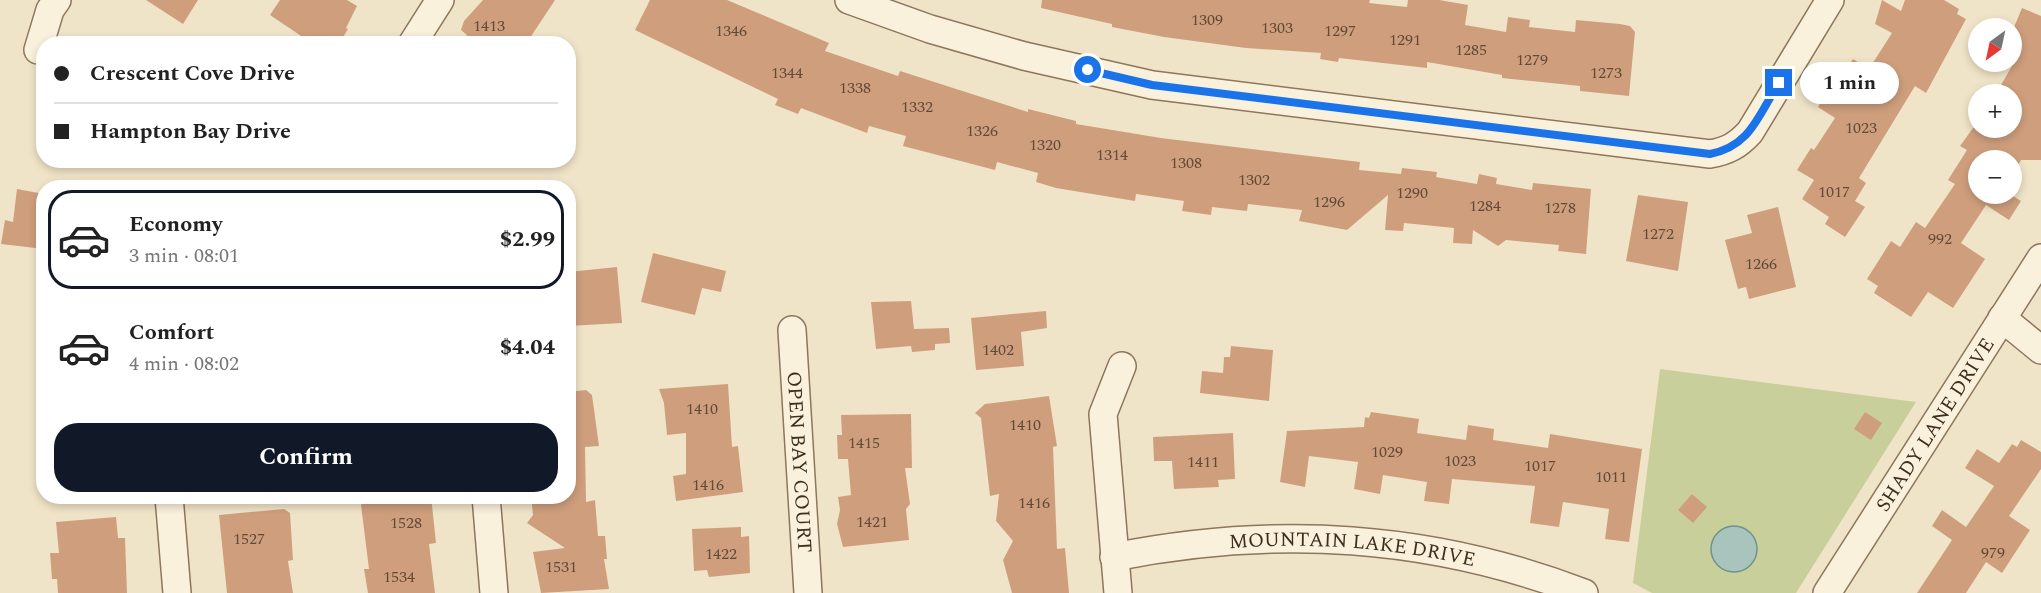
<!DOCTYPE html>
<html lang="en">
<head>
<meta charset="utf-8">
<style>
	:root { --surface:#fff; --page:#f2f2f2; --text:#222; --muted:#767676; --line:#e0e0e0; --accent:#111827 }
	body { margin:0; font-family:Spectral,serif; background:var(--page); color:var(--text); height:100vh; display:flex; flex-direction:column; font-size:22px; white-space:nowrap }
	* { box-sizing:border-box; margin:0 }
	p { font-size:20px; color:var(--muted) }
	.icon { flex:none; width:33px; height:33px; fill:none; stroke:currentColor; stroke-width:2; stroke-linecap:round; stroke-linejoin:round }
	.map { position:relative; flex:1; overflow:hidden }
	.drawer { position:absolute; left:36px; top:180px; width:540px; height:324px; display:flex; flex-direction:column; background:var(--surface); border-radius:24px; box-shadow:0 3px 9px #0003 }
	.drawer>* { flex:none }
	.guide { position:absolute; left:36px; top:36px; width:540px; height:132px; border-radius:24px; box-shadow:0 3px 9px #0003; display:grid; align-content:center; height:132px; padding:0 18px; background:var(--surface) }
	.needle { width:39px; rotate:213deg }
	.fabs { position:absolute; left:1968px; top:18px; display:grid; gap:12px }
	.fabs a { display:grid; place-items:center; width:54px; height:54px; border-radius:50%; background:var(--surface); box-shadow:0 3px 9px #0003; font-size:30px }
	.end { position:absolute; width:27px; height:27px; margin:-14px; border:8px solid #1a73e8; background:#fff; box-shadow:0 0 0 3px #fff }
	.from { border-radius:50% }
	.bubble { position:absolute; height:42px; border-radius:21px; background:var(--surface); box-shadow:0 3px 9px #0003; font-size:20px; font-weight:700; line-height:42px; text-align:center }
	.guide b { display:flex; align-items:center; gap:21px; height:57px; font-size:22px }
	.guide b+b { border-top:2px solid var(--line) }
	.guide i { width:15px; height:15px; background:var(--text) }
	ul { padding:10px 0 0; list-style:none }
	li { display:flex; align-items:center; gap:18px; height:99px; margin:0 12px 9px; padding:0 6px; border:3px solid transparent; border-radius:24px }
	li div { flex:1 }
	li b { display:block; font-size:22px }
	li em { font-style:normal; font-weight:700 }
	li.on { border-color:var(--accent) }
	li>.icon { width:54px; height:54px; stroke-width:1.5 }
	.cta { display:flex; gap:12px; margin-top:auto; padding:12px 18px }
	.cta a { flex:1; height:69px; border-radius:24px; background:var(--accent); color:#fff; font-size:24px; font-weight:700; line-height:69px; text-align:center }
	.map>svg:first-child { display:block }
</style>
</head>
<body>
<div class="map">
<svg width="2041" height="593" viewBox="0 0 2041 593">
	<rect width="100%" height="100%" fill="#f0e4c8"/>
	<polygon fill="#c9cf9b" points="1660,369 1916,402 1796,593 1652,593 1633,583"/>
	<circle fill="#a9c4bc" stroke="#6f938a" stroke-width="1.5" cx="1734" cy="549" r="23"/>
	<g fill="#cf9f7d">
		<polygon points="146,0 198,0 183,24"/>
		<polygon points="280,0 347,0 357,6 346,28 348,29 339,44 313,44 270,15"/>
		<polygon points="483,0 555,0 526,44 461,44 467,35 461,30 464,21"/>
		<polygon points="650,0 727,0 829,43 825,51 898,76 900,71 1028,112 1028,109 1076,121 1076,124 1161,138 1360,162 1359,170 1401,174 1402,168 1437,172 1436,177 1477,184 1479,174 1497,178 1496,184 1532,190 1533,183 1591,189 1586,254 1558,251 1559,245 1506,240 1498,246 1473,230 1472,244 1453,243 1454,228 1404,223 1403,231 1385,230 1388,195 1347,230 1299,221 1302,210 1248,204 1247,211 1212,207 1211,215 1182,211 1184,201 1136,194 1135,201 1056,188 1036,182 1038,173 997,162 995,170 903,146 906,136 869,126 867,133 801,108 798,114 775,105 778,99 635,30"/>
		<polygon points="1042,0 1370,0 1369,3 1407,7 1408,0 1439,0 1468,5 1465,25 1506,32 1508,17 1530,20 1529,27 1575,32 1576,20 1620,24 1630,26 1635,32 1629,96 1580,91 1580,86 1502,78 1502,75 1427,62 1427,68 1339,58 1338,62 1320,59 1321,53 1246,48 1164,37 1112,27 1112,24 1041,8"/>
		<polygon points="1882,0 1901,11 1905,0 1944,0 1959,9 1957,14 1966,19 1926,93 1915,86 1859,178 1866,183 1855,201 1865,207 1845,237 1825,224 1829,217 1802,199 1814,180 1797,170 1811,148 1814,150 1835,118 1818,107 1832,85 1835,86 1853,59 1869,69 1892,33 1875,24"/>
		<polygon points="2022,8 2041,16 2041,160 2021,160 2012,175 2012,160 1978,160 1978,194 2010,194 2021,201 2009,220 1986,205 1961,243 1985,259 1953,308 1928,292 1911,317 1874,293 1878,286 1867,279 1891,241 1900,247 1916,222 1925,228 1955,184 1948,180 1967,150 1960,146 1973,128 2012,128 2012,94 2007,94 2009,91 2001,85 2012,66 2012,32"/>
		<polygon points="17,189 44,194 44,249 1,244 5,220 13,222"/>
		<polygon points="1638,195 1688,202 1678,271 1626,261"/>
		<polygon points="1778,207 1796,287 1749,299 1746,287 1738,289 1725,240 1752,233 1747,215"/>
		<polygon points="653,253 726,271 721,292 702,288 695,315 641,302"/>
		<polygon points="617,267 622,323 568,326 568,272"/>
		<polygon points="911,301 914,329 949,328 950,343 935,344 935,350 912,352 911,346 876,349 871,302"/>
		<polygon points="1046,311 1047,328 1021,332 1024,366 976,370 971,318"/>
		<polygon points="1231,346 1273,350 1269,401 1200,393 1202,371 1223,373 1224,357 1230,357"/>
		<polygon points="728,384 732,447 738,446 743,492 676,501 673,476 686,474 686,433 667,435 664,403 659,389"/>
		<polygon points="586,390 592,395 599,446 585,447 586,502 595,500 598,536 605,536 607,559 604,559 609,589 541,593 533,552 565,548 527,523 533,515 531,496 568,496 568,392"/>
		<polygon points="1049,396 1057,446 1053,447 1057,549 1065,548 1069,593 1012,593 1003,560 1013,541 996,521 999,494 990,496 981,418 975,413 985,404"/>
		<polygon points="1371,412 1419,419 1417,433 1466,440 1468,425 1494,429 1493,440 1548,448 1550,434 1642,449 1629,542 1605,539 1609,509 1563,502 1559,527 1530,523 1535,486 1452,479 1449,504 1424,501 1427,482 1383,475 1380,494 1354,489 1358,462 1309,456 1305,487 1280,482 1287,431 1364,427 1365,417 1369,418"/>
		<polygon points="1865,412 1882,423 1871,440 1854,429"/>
		<polygon points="911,414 912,468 905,468 910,504 906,509 909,540 843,547 837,524 840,510 838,497 851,495 848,459 838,459 837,435 842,435 841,415"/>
		<polygon points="1233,433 1235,479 1218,480 1219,487 1174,489 1172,461 1154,461 1153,437"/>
		<polygon points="2021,440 2041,452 2041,469 2009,516 2030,530 2002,573 1986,562 1966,593 1917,593 1952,540 1932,526 1942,510 1966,527 1994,486 1965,468 1977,449 1999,463 2012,444 2017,447"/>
		<polygon points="1692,494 1707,507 1693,523 1678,510"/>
		<polygon points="397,496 431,496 436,543 429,544 435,593 368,593 364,569 369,569 361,505 366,499"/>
		<polygon points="284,509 290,513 293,560 288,561 293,593 227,593 219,515"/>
		<polygon points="116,517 118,538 125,538 127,593 58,593 57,579 52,579 50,553 59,553 56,522"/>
		<polygon points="741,527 741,537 749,536 750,573 709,577 707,570 694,571 692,529"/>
	</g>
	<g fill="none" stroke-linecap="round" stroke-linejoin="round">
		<defs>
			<g id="street">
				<path d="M849,0L930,29L1024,56L1152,85L1710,154C1728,151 1738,145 1750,132L1830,0"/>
				<polyline points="412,44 440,0"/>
				<polyline points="38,50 50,10 57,0"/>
				<polyline points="2002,318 2041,350"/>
				<path id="s1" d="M792,330L808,593"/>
				<polyline points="169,496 177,593"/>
				<polyline points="486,496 494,593"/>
				<path id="s2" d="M1114,557C1276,525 1430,534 1584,593"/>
				<polyline points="1118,593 1103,414 1122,366"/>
				<path id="s3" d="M1827,593L2041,258"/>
			</g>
		</defs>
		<use href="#street" stroke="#8d765c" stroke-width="30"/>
		<use href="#street" stroke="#faf1dc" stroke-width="27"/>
	</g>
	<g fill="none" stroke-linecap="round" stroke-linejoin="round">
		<path stroke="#1a73e8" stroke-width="8" d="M1088,70L1152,85L1710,154C1751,146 1758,115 1779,83"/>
	</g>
	<g text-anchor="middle" stroke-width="4.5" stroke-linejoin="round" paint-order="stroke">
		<g font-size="16" fill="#624a37">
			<text x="1207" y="25">1309</text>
			<text x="489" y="31">1413</text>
			<text x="1277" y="33">1303</text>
			<text x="731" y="36">1346</text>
			<text x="1340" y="36">1297</text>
			<text x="1405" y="45">1291</text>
			<text x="1471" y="55">1285</text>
			<text x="1532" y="65">1279</text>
			<text x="787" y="78">1344</text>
			<text x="1606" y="78">1273</text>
			<text x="855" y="93">1338</text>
			<text x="917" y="112">1332</text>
			<text x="1861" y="133">1023</text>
			<text x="982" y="136">1326</text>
			<text x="1045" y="150">1320</text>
			<text x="1112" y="160">1314</text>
			<text x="1186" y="168">1308</text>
			<text x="1254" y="185">1302</text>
			<text x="1834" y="197">1017</text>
			<text x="1412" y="198">1290</text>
			<text x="1329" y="207">1296</text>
			<text x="1485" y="211">1284</text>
			<text x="1560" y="213">1278</text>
			<text x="1658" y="239">1272</text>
			<text x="1940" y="244">992</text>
			<text x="1761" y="269">1266</text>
			<text x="998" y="355">1402</text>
			<text x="702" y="414">1410</text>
			<text x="1025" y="430">1410</text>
			<text x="864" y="448">1415</text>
			<text x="1387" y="457">1029</text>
			<text x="1460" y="466">1023</text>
			<text x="1203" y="467">1411</text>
			<text x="1540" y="471">1017</text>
			<text x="1611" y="482">1011</text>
			<text x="708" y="490">1416</text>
			<text x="1034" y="508">1416</text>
			<text x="872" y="527">1421</text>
			<text x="406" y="528">1528</text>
			<text x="249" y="544">1527</text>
			<text x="1993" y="558">979</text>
			<text x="721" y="559">1422</text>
			<text x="561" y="572">1531</text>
			<text x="399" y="582">1534</text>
		</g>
		<g font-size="20" fill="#3d2e20" stroke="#f7eed8">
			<text dy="7" stroke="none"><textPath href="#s3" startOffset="200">SHADY LANE DRIVE</textPath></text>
			<text dy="7" stroke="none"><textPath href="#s1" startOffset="132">OPEN BAY COURT</textPath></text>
			<text dy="7" stroke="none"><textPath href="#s2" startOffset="240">MOUNTAIN LAKE DRIVE</textPath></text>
		</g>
	</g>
</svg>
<div class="fabs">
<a><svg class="needle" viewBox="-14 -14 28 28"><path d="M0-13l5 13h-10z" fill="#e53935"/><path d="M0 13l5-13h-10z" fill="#767676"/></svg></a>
<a>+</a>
<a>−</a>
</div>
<i class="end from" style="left:1088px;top:70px"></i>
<i class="end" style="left:1779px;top:83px"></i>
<div class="bubble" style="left:1800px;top:62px;width:99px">1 min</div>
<div class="guide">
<b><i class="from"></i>Crescent Cove Drive</b>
<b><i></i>Hampton Bay Drive</b>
</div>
<section class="drawer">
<ul>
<li class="on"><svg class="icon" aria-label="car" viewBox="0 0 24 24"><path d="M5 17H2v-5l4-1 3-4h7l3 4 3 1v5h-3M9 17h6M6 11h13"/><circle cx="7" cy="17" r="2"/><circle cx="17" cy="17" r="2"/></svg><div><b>Economy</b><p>3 min · 08:01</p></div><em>$2.99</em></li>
<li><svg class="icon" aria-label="car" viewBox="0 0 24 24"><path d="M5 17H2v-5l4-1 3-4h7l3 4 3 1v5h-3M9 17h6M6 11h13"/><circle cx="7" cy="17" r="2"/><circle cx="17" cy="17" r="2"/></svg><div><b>Comfort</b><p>4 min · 08:02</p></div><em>$4.04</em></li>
</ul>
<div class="cta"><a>Confirm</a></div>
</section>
</div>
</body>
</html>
